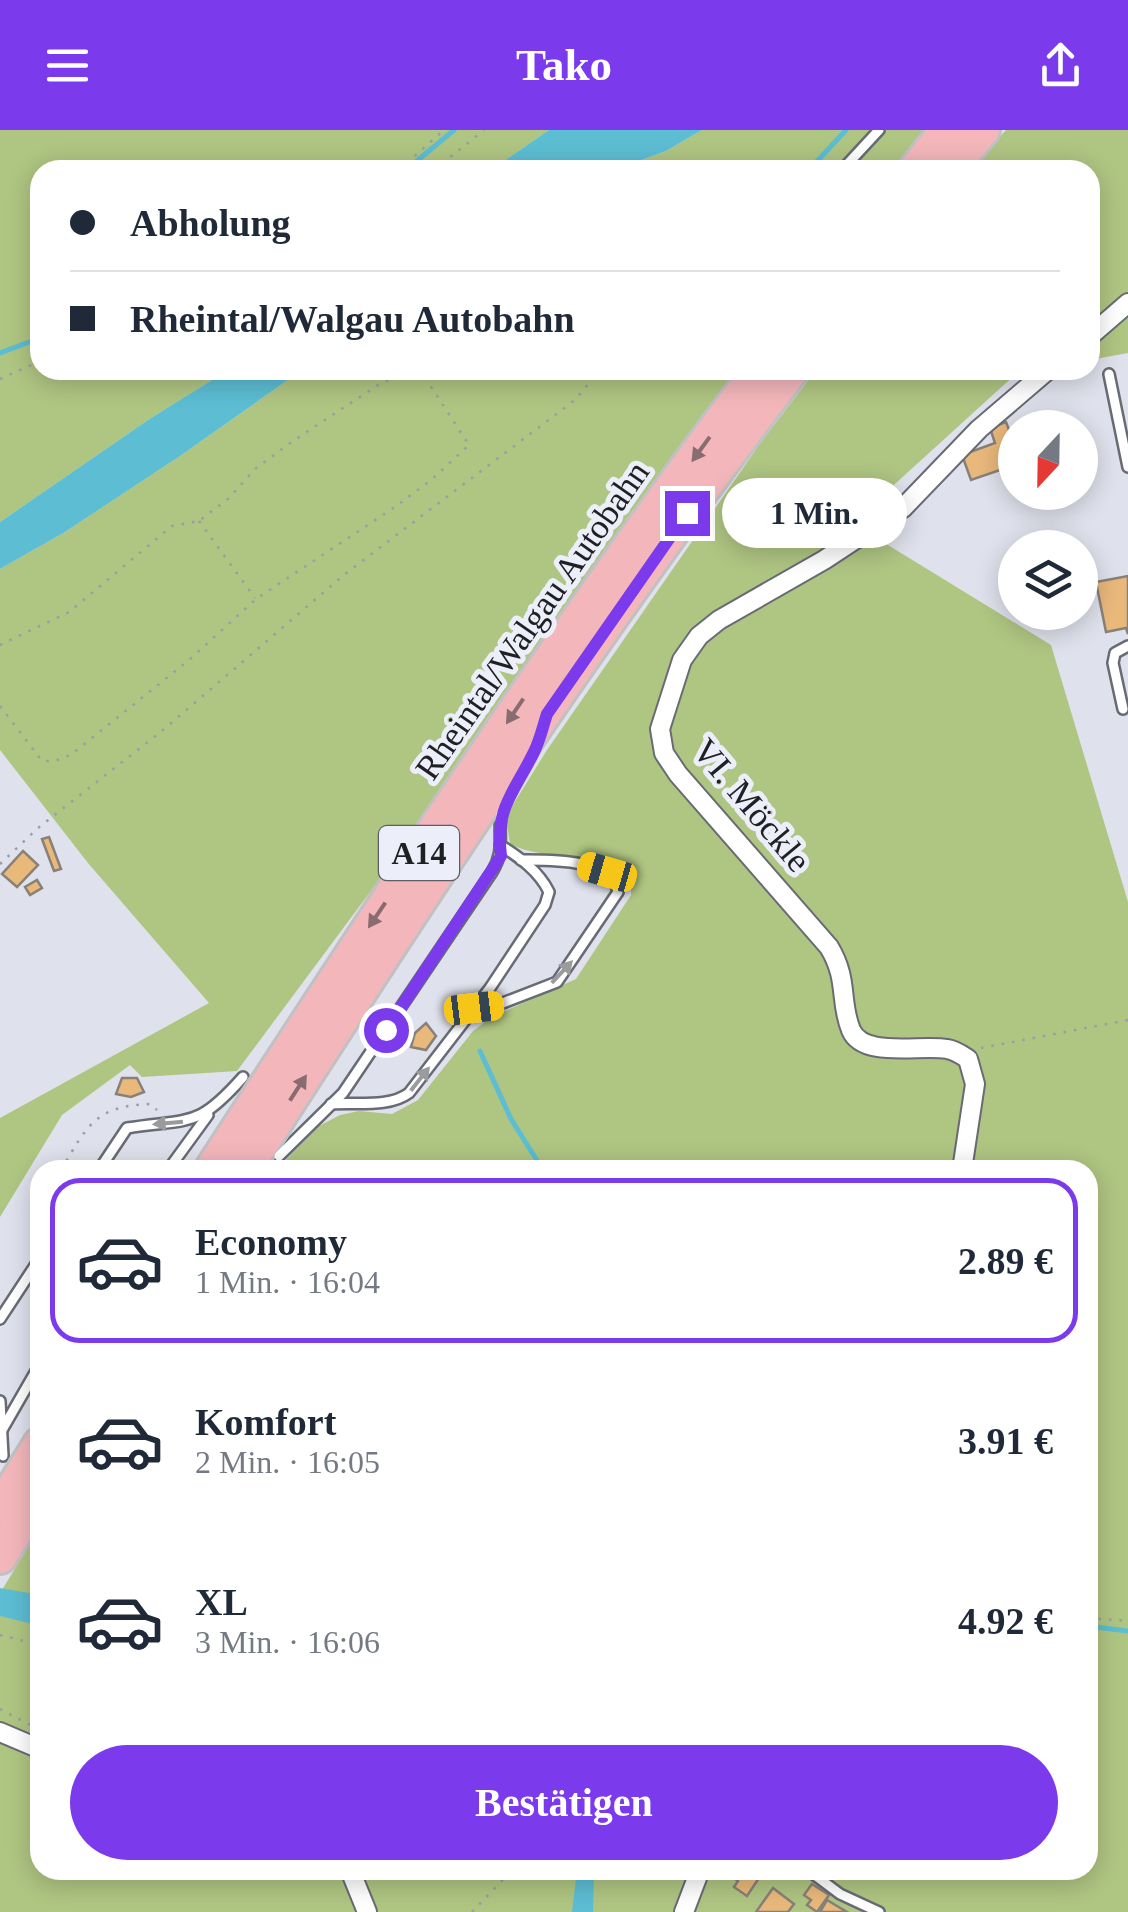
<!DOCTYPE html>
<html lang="de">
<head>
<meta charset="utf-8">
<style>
	:root { --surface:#fff; --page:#f6f6f7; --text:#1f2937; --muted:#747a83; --line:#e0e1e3; --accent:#7c3aed }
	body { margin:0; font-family:Georgia,serif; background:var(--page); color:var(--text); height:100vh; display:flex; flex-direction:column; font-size:38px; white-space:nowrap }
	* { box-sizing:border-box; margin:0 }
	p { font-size:32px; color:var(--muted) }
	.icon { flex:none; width:55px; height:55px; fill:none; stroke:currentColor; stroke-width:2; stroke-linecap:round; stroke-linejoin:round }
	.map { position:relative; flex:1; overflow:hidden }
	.side { position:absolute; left:30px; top:1030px; width:1068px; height:720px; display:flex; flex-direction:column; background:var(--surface); border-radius:30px; box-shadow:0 5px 25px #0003 }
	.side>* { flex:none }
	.guide { position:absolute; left:30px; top:30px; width:1070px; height:220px; border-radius:30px; box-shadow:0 5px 25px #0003; display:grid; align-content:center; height:220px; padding:0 40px; background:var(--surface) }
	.needle { width:65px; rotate:202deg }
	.fabs { position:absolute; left:998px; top:280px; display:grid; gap:20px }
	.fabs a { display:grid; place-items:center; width:100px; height:100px; border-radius:50%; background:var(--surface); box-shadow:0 5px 25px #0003; font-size:50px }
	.end { position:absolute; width:45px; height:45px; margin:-22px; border:12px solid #7c3aed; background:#fff; box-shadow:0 0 0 5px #fff }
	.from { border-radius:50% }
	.bubble { position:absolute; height:70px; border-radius:35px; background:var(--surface); box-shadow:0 5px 25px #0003; font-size:32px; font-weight:700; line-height:70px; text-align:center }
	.car { position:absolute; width:30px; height:60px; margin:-30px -15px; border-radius:12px; box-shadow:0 0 8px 2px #0007; background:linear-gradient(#f5c518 24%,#345 0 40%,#f5c518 0 76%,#345 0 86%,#f5c518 0) }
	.guide b { display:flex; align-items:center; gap:35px; height:95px; font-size:38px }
	.guide b+b { border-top:2px solid var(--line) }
	.guide i { width:25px; height:25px; background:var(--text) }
	ul { padding:18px 0 0; list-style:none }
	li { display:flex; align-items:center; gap:30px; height:165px; margin:0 20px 15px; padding:0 20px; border:5px solid transparent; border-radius:30px }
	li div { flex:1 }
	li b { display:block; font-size:38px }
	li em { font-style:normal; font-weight:700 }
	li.on { border-color:var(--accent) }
	li>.icon { width:90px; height:90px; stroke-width:1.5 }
	.cta { display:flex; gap:20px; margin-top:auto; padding:20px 40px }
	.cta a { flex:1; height:115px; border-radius:60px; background:var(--accent); color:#fff; font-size:40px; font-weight:700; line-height:115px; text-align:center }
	header { display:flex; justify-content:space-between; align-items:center; height:130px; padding:0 40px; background:var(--accent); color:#fff; font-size:45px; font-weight:700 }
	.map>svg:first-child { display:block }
</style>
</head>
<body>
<header><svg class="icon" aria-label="menu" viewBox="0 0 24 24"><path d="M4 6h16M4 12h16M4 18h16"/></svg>Tako<svg class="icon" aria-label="share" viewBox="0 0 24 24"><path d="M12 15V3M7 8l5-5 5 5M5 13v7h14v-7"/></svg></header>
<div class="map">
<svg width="1128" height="1782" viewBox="0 0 1128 1782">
	<rect width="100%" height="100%" fill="#dfe1ec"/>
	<g fill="#afc582">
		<polygon points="0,0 549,0 491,40 40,40 40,240 228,240 148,290 0,392"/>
		<polygon points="702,0 927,0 896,40 614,40 666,21"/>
		<polygon points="1006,0 1128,0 1128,223 1090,230 1090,40 971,40"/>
		<polygon points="302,240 741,240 604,422 385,742 237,941 142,947 130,935 62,985 0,1087 0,988 209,873 88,733 0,620 0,439 65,402 180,326"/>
		<path d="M816,240H1032L1017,243L852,393L1051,515L1128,772V1782H0V1463L40,1398V1740H1088V1040H276L319,996L340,985L359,981L392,984L418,970L473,901L490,888L576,849L631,765V752L626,739C589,720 546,732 510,714L506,686L547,620L759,315Z"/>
	</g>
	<g fill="#5cbdd3">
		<polygon points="549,0 702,0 666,21 614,40 491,40"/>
		<polygon points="228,240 302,240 180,326 65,402 0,439 0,392 148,290"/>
		<polygon points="0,1458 40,1465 40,1496 0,1486"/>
		<polygon points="577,1740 594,1740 593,1782 572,1782"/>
	</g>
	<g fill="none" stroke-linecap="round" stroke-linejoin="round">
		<g stroke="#5cbdd3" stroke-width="5">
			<polyline points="406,40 454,0"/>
			<polyline points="809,40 846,0"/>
			<polyline points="0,223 40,208"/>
			<polyline points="480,921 511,989 543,1040"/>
			<polyline points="1088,1496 1128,1501"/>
		</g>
	</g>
	<g fill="#e9b87b" stroke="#888179" stroke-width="2.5">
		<polygon points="1006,292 1015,316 1015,322 1009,325 1011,333 1005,335 1006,338 971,350 962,325 995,313 990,298"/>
		<polygon points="1128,446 1128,504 1126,498 1106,502 1096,452"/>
		<polygon points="49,707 61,739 54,741 42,709"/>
		<polygon points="23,721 38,735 17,757 2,744"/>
		<polygon points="37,750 42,758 30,765 25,757"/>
		<polygon points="426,893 436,906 426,920 411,917 415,903"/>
		<polygon points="122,948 137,948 144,962 131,967 116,964"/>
		<polygon points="722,1740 760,1740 763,1742 747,1766 734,1757 738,1751"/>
		<polygon points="812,1754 829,1765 817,1782 807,1775 811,1770 804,1765"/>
		<polygon points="773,1758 794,1774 788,1782 756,1782"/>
		<polygon points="827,1770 847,1782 820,1782"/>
	</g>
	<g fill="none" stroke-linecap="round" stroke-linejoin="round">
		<defs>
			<g id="service">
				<polyline points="842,40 879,0"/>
				<polyline points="1109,244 1128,337"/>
				<polyline points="1123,579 1113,533 1115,523 1128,516"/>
				<path d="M474,878L495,876L557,852L618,762C612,728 549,730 521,730"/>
				<path d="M331,974C356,972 389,978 409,963L490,858L545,775L549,762C539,741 519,727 500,715"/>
				<path d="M279,1026L343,963L492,742C505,721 498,708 501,684"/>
				<path d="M99,1040L127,998C191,988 197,999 243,947"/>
				<polyline points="168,1040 208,985"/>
				<polyline points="0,1189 40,1128"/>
				<polyline points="0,1271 3,1326"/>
				<polyline points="2,1300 40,1234"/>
				<polyline points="808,1740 840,1764 879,1782"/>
			</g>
			<g id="minor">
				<polyline points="1090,206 1128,173"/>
				<path d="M962,1040L975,954L968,929C962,925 955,920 947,919C922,914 863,929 851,900C839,871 849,850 829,817L678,644L664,623L660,599L682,530L699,506L719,490L824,430L903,378L979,299L1048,240"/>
				<polyline points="0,1602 40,1619"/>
				<polyline points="350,1740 367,1782"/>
				<polyline points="684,1782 700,1740"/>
			</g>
			<g id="motorway">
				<polyline points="915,40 947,0"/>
				<polyline points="949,40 983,0"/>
				<path d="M211,1040C387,769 564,498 759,240"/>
				<path d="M245,1040C419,768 596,496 792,240"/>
				<polyline points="0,1379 40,1314"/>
				<polyline points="0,1427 40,1363"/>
			</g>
		</defs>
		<use href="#service" stroke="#686b74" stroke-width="14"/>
		<use href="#minor" stroke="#686b74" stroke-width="22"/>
		<use href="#motorway" stroke="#c0c1c2" stroke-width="38"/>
		<g stroke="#9b9ca5" stroke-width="2.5" stroke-dasharray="2.5 8" stroke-linecap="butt">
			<polyline points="399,40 444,0"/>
			<polyline points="434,40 484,0"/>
			<polyline points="0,249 40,231"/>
			<polyline points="199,391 255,468"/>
			<polyline points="0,515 69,482 172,396 199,391 229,368 255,339 293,311 378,255 411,240"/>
			<polyline points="0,576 42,631 55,631 72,624 189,530 256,469 392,379 431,350 469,315 420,240"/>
			<polyline points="0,734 38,698 163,600 345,444 575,270 600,240"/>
			<polyline points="981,918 1128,890"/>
			<path d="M61,1040C87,996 95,976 150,974L157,980"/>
			<polyline points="1088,1488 1128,1491"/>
			<polyline points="0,1505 40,1515"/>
			<polyline points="0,1579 34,1597"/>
			<polyline points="472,1782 512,1740"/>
		</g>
		<use href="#service" stroke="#fff" stroke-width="9"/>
		<use href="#minor" stroke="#fff" stroke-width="18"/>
		<use href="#motorway" stroke="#f3b7bb" stroke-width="32"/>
	</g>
	<defs><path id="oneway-solid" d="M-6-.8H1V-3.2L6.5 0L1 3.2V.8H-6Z" transform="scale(2.5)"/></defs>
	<g fill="#896c70">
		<use href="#oneway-solid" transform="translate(701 319) rotate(126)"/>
		<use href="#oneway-solid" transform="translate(515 581) rotate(124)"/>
		<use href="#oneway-solid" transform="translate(377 785) rotate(124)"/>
		<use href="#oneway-solid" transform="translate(298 958) rotate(-57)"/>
	</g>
	<g fill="#9a9b9c">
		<use href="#oneway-solid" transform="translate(562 842) rotate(-47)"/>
		<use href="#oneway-solid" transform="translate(420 949) rotate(-52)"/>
		<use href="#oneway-solid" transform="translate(168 993) rotate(175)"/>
	</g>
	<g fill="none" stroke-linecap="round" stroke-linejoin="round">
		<path stroke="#7c3aed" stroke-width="12" d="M386,900L501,726C495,677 514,663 534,622C540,610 543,596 547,584L687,383"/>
	</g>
	<g text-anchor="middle" stroke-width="10" stroke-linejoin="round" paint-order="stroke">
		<rect fill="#eceef9" stroke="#5c5e64" stroke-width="2.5" x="379" y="696" width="80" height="54" rx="8"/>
		<g font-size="32" font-weight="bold" fill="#1f2024">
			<text x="419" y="734">A14</text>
		</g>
		<g font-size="35" fill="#1f2024" stroke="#eceef9">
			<text transform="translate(532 490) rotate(-55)" y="12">Rheintal/Walgau Autobahn</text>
			<text transform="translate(752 675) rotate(50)" y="12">VI. Möckle</text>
		</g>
	</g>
</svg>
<div class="fabs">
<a><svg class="needle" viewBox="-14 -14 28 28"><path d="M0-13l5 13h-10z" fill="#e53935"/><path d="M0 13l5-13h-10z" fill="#747a83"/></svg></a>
<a><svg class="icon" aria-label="layers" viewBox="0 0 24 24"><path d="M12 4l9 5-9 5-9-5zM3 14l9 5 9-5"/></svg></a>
</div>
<i class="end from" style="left:386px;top:900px"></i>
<i class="end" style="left:687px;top:383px"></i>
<div class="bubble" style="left:722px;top:348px;width:185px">1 Min.</div>
<i class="car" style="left:607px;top:742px;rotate:286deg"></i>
<i class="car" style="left:474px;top:878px;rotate:83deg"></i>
<div class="guide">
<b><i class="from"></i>Abholung</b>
<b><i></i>Rheintal/Walgau Autobahn</b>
</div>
<section class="side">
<ul>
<li class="on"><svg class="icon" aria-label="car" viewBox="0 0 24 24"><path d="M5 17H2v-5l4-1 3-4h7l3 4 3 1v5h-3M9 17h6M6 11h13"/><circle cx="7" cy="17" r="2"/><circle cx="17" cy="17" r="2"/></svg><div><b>Economy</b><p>1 Min. · 16:04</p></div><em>2.89 €</em></li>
<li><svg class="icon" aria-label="car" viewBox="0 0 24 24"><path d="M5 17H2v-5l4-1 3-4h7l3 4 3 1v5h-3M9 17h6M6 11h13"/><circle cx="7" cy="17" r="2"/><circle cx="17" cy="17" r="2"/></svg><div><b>Komfort</b><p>2 Min. · 16:05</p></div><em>3.91 €</em></li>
<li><svg class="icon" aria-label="car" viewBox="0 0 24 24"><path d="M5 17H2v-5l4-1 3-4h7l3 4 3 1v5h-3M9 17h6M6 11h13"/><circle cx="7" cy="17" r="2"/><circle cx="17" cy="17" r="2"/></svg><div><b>XL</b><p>3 Min. · 16:06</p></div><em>4.92 €</em></li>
</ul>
<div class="cta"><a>Bestätigen</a></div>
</section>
</div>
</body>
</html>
